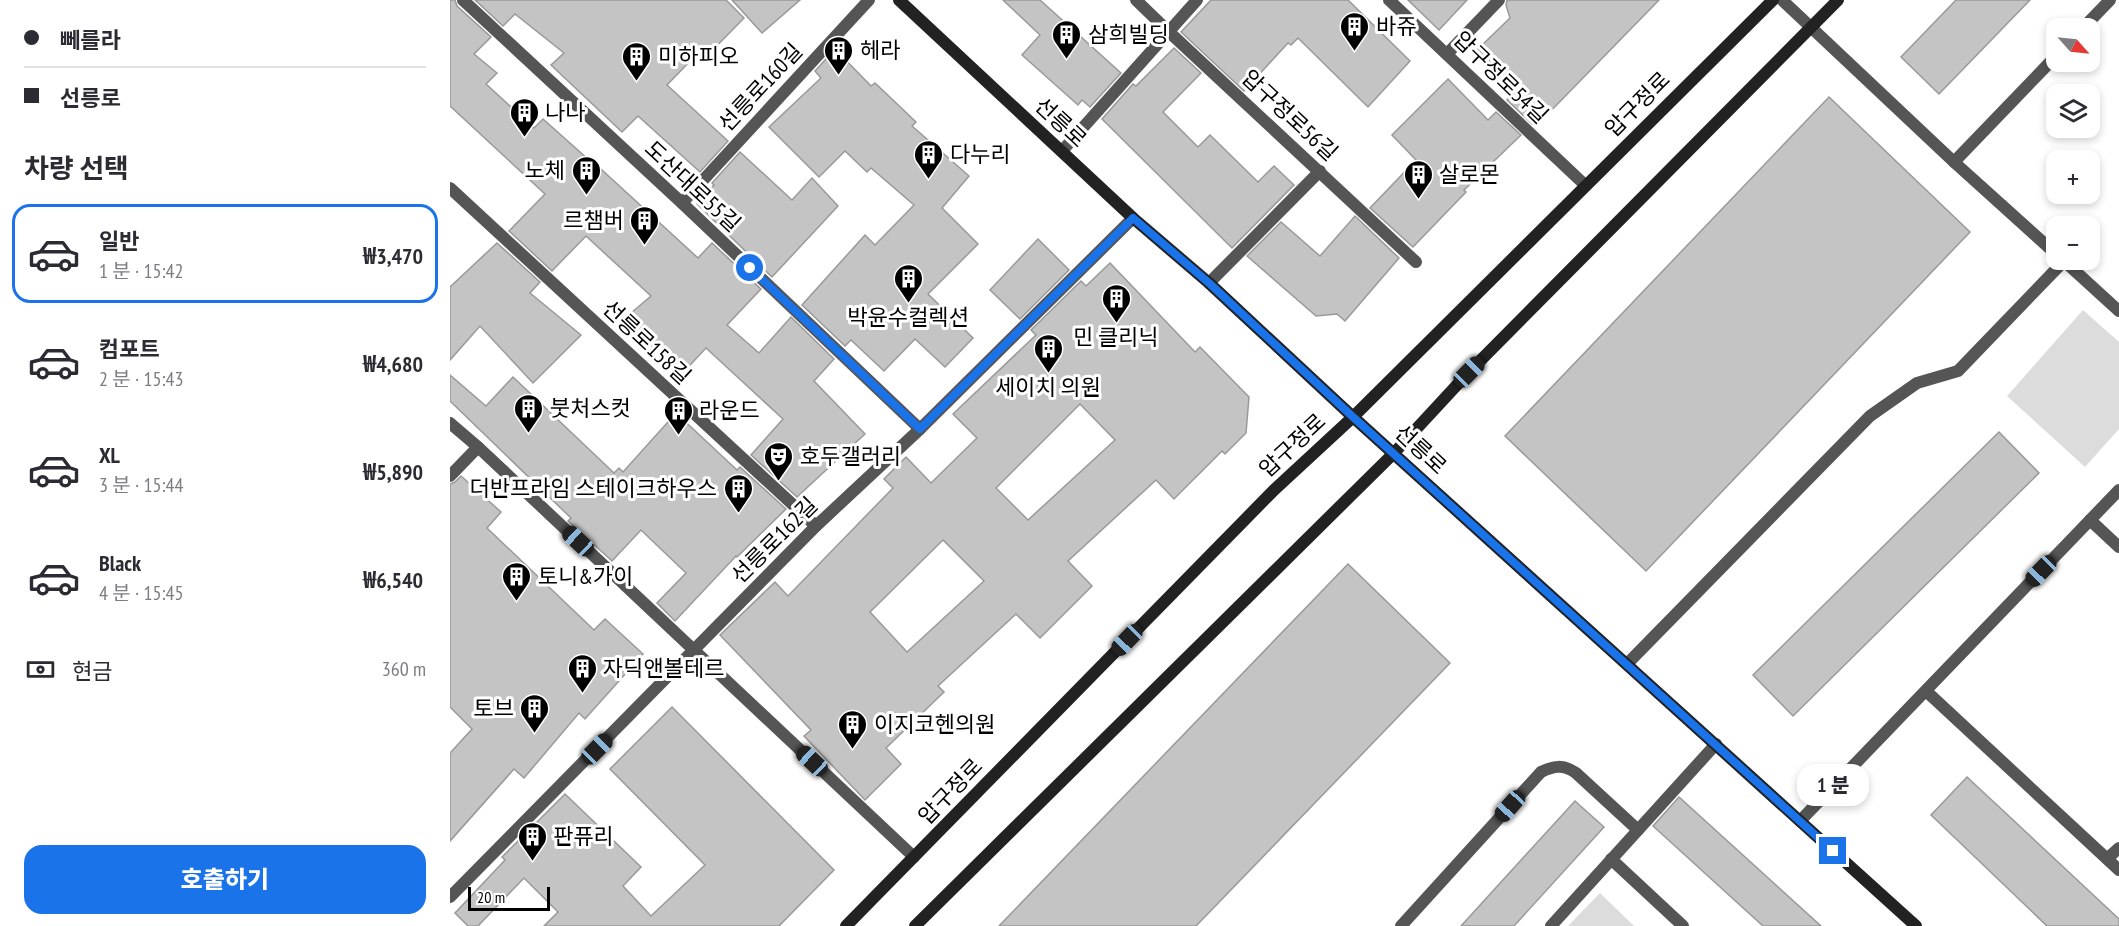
<!DOCTYPE html>
<html lang="ko">
<head>
<meta charset="utf-8">
<style>
	:root { --surface:#fff; --page:#f7f7f7; --text:#2b2b33; --muted:#7c7c81; --line:#e1e1e2; --accent:#1a73e8 }
	body { margin:0; font-family:"PT Sans Narrow","Noto Sans KR",sans-serif; background:var(--page); color:var(--text); height:100vh; display:flex; flex-direction:column; font-size:22px; white-space:nowrap }
	* { box-sizing:border-box; margin:0 }
	p { font-size:20px; color:var(--muted) }
	.icon { flex:none; width:33px; height:33px; fill:none; stroke:currentColor; stroke-width:2; stroke-linecap:round; stroke-linejoin:round }
	.map { position:relative; flex:1; overflow:hidden }
	.sheet { display:flex; flex-direction:column; background:var(--surface); width:450px }
	.sheet>* { flex:none }
	.top-card { display:grid; align-content:center; height:132px; padding:0 24px; background:var(--surface) }
	.needle { width:39px; rotate:117deg }
	.tools { position:absolute; left:1596px; top:18px; display:grid; gap:12px }
	.tools a { display:grid; place-items:center; width:54px; height:54px; border-radius:12px; background:var(--surface); box-shadow:0 3px 9px #0003; font-size:30px }
	.scale { position:absolute; left:18px; bottom:15px; width:82px; box-sizing:border-box; padding-left:6px; border:3px solid #000; border-top:0; font-size:16px; line-height:21px; white-space:nowrap; color:#000; -webkit-text-stroke:4px #fff; paint-order:stroke }
	.end { position:absolute; width:27px; height:27px; margin:-14px; border:8px solid #1a73e8; background:#fff; box-shadow:0 0 0 3px #fff }
	.from { border-radius:50% }
	.bubble { position:absolute; height:42px; border-radius:18px; background:var(--surface); box-shadow:0 3px 9px #0003; font-size:20px; font-weight:800; line-height:42px; text-align:center }
	.car { position:absolute; width:18px; height:36px; margin:-18px -9px; border-radius:8px; box-shadow:0 0 4px 2px #0007; background:linear-gradient(#222 24%,#8ab4d8 0 40%,#222 0 76%,#8ab4d8 0 86%,#222 0) }
	.top-card b { display:flex; align-items:center; gap:21px; height:57px; font-size:22px }
	.top-card b+b { border-top:2px solid var(--line) }
	.top-card i { width:15px; height:15px; background:var(--text) }
	ul { padding:0; list-style:none }
	li { display:flex; align-items:center; gap:18px; height:99px; margin:0 12px 9px; padding:0 12px; border:3px solid transparent; border-radius:18px }
	li div { flex:1 }
	li b { display:block; font-size:22px }
	li em { font-style:normal; font-weight:800 }
	li.current { border-color:var(--accent) }
	li>.icon { width:54px; height:54px; stroke-width:1.5 }
	h2 { padding:0 24px; font-size:27px; line-height:72px }
	.pay { display:flex; align-items:center; gap:15px; height:66px; padding:0 24px; font-size:22px }
	.pay p { margin-inline-start:auto }
	.action { display:flex; gap:12px; margin-top:auto; padding:12px 24px }
	.action a { flex:1; height:69px; border-radius:18px; background:var(--accent); color:#fff; font-size:24px; font-weight:800; line-height:69px; text-align:center }
	main { display:flex; flex:1; min-height:0 }
	.map>svg:first-child { display:block }
</style>
</head>
<body>
<main>
<section class="sheet">
<div class="top-card">
<b><i class="from"></i>뻬를라</b>
<b><i></i>선릉로</b>
</div>
<h2>차량 선택</h2>
<ul>
<li class="current"><svg class="icon" aria-label="car" viewBox="0 0 24 24"><path d="M5 17H2v-5l4-1 3-4h7l3 4 3 1v5h-3M9 17h6M6 11h13"/><circle cx="7" cy="17" r="2"/><circle cx="17" cy="17" r="2"/></svg><div><b>일반</b><p>1 분 · 15:42</p></div><em>₩3,470</em></li>
<li><svg class="icon" aria-label="car" viewBox="0 0 24 24"><path d="M5 17H2v-5l4-1 3-4h7l3 4 3 1v5h-3M9 17h6M6 11h13"/><circle cx="7" cy="17" r="2"/><circle cx="17" cy="17" r="2"/></svg><div><b>컴포트</b><p>2 분 · 15:43</p></div><em>₩4,680</em></li>
<li><svg class="icon" aria-label="car" viewBox="0 0 24 24"><path d="M5 17H2v-5l4-1 3-4h7l3 4 3 1v5h-3M9 17h6M6 11h13"/><circle cx="7" cy="17" r="2"/><circle cx="17" cy="17" r="2"/></svg><div><b>XL</b><p>3 분 · 15:44</p></div><em>₩5,890</em></li>
<li><svg class="icon" aria-label="car" viewBox="0 0 24 24"><path d="M5 17H2v-5l4-1 3-4h7l3 4 3 1v5h-3M9 17h6M6 11h13"/><circle cx="7" cy="17" r="2"/><circle cx="17" cy="17" r="2"/></svg><div><b>Black</b><p>4 분 · 15:45</p></div><em>₩6,540</em></li>
</ul>
<div class="pay"><svg class="icon" aria-label="cash" viewBox="0 0 24 24"><path d="M3 7h18v10H3z"/><circle cx="12" cy="12" r="2"/></svg>현금<p>360 m</p></div>
<div class="action"><a>호출하기</a></div>
</section>
<div class="map">
<svg width="1669" height="926" viewBox="0 0 1669 926">
	<rect width="100%" height="100%" fill="#fff"/>
	<g fill="#dcdcdc">
		<polygon points="1633,310 1669,342 1669,429 1635,467 1557,396"/>
		<polygon points="1150,893 1184,926 1118,926"/>
	</g>
	<g fill="#c4c4c4" stroke="#999" stroke-width="1.5" fill-rule="evenodd">
		<polygon points="0,0 5,0 7,6 41,37 24,54 47,73 36,84 84,128 93,119 139,160 140,159 248,258 262,243 311,289 277,325 309,353 341,317 384,359 364,381 415,434 347,497 301,455 333,419 256,348 230,376 175,318 201,296 136,236 102,271 59,231 95,194 0,106"/>
		<polygon points="25,0 276,0 294,18 252,61 246,55 217,85 278,141 250,172 188,116 172,132 101,65 114,53 65,14 53,26"/>
		<polygon points="282,0 350,0 312,33"/>
		<polygon points="553,0 590,0 671,73 640,107 632,100 628,105 572,55 590,35"/>
		<polygon points="761,0 898,0 960,61 918,107 848,38 841,45 838,43 794,91 731,32"/>
		<polygon points="958,0 1017,0 989,30"/>
		<polygon points="1057,0 1209,0 1093,119 1090,116 1082,124 1057,100 1068,89 1028,49 1060,18 1056,5"/>
		<polygon points="1506,0 1580,0 1489,94 1451,57"/>
		<polygon points="724,48 751,73 713,112 748,147 760,135 808,182 824,166 844,185 782,248 652,119 683,84 686,86"/>
		<polygon points="385,49 421,86 425,83 466,122 462,126 519,176 492,208 528,244 478,294 523,338 495,367 465,339 434,371 401,340 395,346 352,305 415,235 425,245 464,205 421,168 417,172 395,151 369,177 319,127 371,78 365,71"/>
		<polygon points="998,79 1038,120 1046,112 1071,135 1014,190 1016,192 963,247 920,208 966,160 942,135"/>
		<polygon points="1379,97 1520,232 1196,571 1055,436"/>
		<polygon points="290,152 342,200 362,178 388,206 322,277 247,204 264,185 262,183"/>
		<polygon points="905,216 949,258 895,321 887,314 866,316 797,256 831,222 870,256"/>
		<polygon points="588,239 619,270 570,319 540,290"/>
		<polygon points="47,243 90,282 80,293 131,335 83,383 30,326 0,360 0,287"/>
		<path d="M660,263L745,352L750,347L799,397L796,433L775,454L772,451L724,499L706,480L618,561L642,586L590,638L566,614L488,686L494,692L436,748L451,764L415,800L354,736L361,730L270,635L325,582L338,596L443,488L434,479L456,457L481,483L527,438L503,414L586,335L581,330L631,281L636,286ZM630,404L665,440L578,520L546,488ZM493,540L534,581L457,652L420,612Z"/>
		<polygon points="0,375 36,406 63,377 164,473 169,468 173,472 226,413 287,470 290,467 336,509 287,557 286,556 225,621 207,603 236,573 191,530 162,561 118,521 121,518 0,401"/>
		<polygon points="1549,432 1589,473 1343,716 1303,675"/>
		<polygon points="11,476 51,512 37,528 144,630 155,619 193,654 135,719 129,713 74,778 64,769 0,841 0,753 22,729 0,707 0,484 5,482"/>
		<polygon points="898,564 1000,663 746,926 549,926"/>
		<polygon points="222,707 384,870 329,926 94,926 108,912 74,878 28,926 18,926 5,913 55,860 52,857 115,794 191,867 173,886 201,916 255,865 160,769"/>
		<polygon points="1517,777 1669,919 1669,926 1597,926 1481,815"/>
		<polygon points="1229,797 1371,926 1313,926 1203,826"/>
		<polygon points="1125,801 1154,827 1064,926 1011,926"/>
	</g>
	<g fill="none" stroke-linecap="round" stroke-linejoin="round">
		<g stroke="#555" stroke-width="12">
			<polyline points="686,0 718,31"/>
			<polyline points="1633,28 1660,0"/>
			<polyline points="997,54 1049,0"/>
			<polyline points="1504,162 1606,56"/>
			<polyline points="0,188 366,526"/>
			<polyline points="232,203 419,0"/>
			<polyline points="759,283 870,171"/>
			<polyline points="1640,520 1669,547"/>
			<polyline points="1177,664 1420,416 1467,383 1508,371 1614,261"/>
			<polyline points="1476,691 1669,870"/>
			<polyline points="1350,821 1669,490"/>
			<polyline points="1658,858 1669,848"/>
			<polyline points="1161,859 1233,926"/>
			<path d="M951,926L1091,772C1104,766 1113,764 1126,773L1188,830"/>
			<polyline points="1101,926 1266,744"/>
		</g>
		<g stroke="#555" stroke-width="12">
			<polyline points="13,0 232,203 470,429"/>
			<polyline points="939,0 1135,185"/>
			<polyline points="1332,0 1504,162 1606,254"/>
			<polyline points="718,31 966,262"/>
			<polyline points="612,151 747,0"/>
			<polyline points="1613,260 1669,311"/>
			<polyline points="0,423 28,447 464,857"/>
			<polyline points="0,476 28,447"/>
			<polyline points="0,897 366,526 470,429 683,218"/>
		</g>
		<g stroke="#222" stroke-width="12">
			<polyline points="449,0 683,218 759,283 903,417 1466,926"/>
			<polyline points="396,926 824,490 903,417 1323,0"/>
			<polyline points="465,926 944,453 1019,372 1388,0"/>
		</g>
	</g>
	<g fill="none" stroke-linecap="round" stroke-linejoin="round">
		<polyline stroke="#1a73e8" stroke-width="8" points="300,268 470,429 683,218 759,283 903,417 1383,851"/>
	</g>
	<defs>
		<symbol id="building-pin" viewBox="-11 -11 22 30"><path d="M0 17L-7.5 6A9.5 9.5 0 1 1 7.5 6Z" fill="#000" stroke="#fff"/><path d="M-4-6H4V6H1V3H-1V6H-4ZM-2.5-4.3h1.7v1.8h-1.7ZM.8-4.3h1.7v1.8H.8ZM-2.5-1h1.7V.8h-1.7ZM.8-1h1.7V.8H.8Z" fill="#fff"/></symbol>
		<symbol id="theatre-pin" viewBox="-11 -11 22 30"><path d="M0 17L-7.5 6A9.5 9.5 0 1 1 7.5 6Z" fill="#000" stroke="#fff"/><path d="M-5-5.5Q0-4 5-5.5V0Q5 5 0 6Q-5 5-5 0ZM-3.3-2.5H-1v1.5H-3.3ZM1-2.5H3.3v1.5H1ZM-2.8 1Q0 5.5 2.8 1Z" fill="#fff"/></symbol>
	</defs>
	<g fill-rule="evenodd">
		<use href="#building-pin" x="888" y="10" width="33" height="45"/>
		<use href="#building-pin" x="600" y="18" width="33" height="45"/>
		<use href="#building-pin" x="372" y="34" width="33" height="45"/>
		<use href="#building-pin" x="170" y="40" width="33" height="45"/>
		<use href="#building-pin" x="58" y="96" width="33" height="45"/>
		<use href="#building-pin" x="462" y="138" width="33" height="45"/>
		<use href="#building-pin" x="120" y="154" width="33" height="45"/>
		<use href="#building-pin" x="952" y="158" width="33" height="45"/>
		<use href="#building-pin" x="178" y="204" width="33" height="45"/>
		<use href="#building-pin" x="442" y="262" width="33" height="45"/>
		<use href="#building-pin" x="650" y="282" width="33" height="45"/>
		<use href="#building-pin" x="582" y="332" width="33" height="45"/>
		<use href="#building-pin" x="62" y="392" width="33" height="45"/>
		<use href="#building-pin" x="212" y="394" width="33" height="45"/>
		<use href="#theatre-pin" x="312" y="440" width="33" height="45"/>
		<use href="#building-pin" x="272" y="472" width="33" height="45"/>
		<use href="#building-pin" x="50" y="560" width="33" height="45"/>
		<use href="#building-pin" x="116" y="652" width="33" height="45"/>
		<use href="#building-pin" x="68" y="692" width="33" height="45"/>
		<use href="#building-pin" x="386" y="708" width="33" height="45"/>
		<use href="#building-pin" x="66" y="820" width="33" height="45"/>
	</g>
	<g text-anchor="middle" stroke-width="6" stroke-linejoin="round" paint-order="stroke">
		<g font-size="22" fill="#000" stroke="#fff" text-anchor="start">
			<text x="926" y="34">바쥬</text>
			<text x="638" y="42">삼희빌딩</text>
			<text x="410" y="58">헤라</text>
			<text x="208" y="64">미하피오</text>
			<text x="95" y="120">나나</text>
			<text x="500" y="162">다누리</text>
			<text x="115" y="178" text-anchor="end">노체</text>
			<text x="989" y="182">살로몬</text>
			<text x="174" y="228" text-anchor="end">르챔버</text>
			<text x="458" y="325" text-anchor="middle">박윤수컬렉션</text>
			<text x="666" y="345" text-anchor="middle">민 클리닉</text>
			<text x="598" y="395" text-anchor="middle">세이치 의원</text>
			<text x="100" y="416">붓처스컷</text>
			<text x="249" y="418">라운드</text>
			<text x="350" y="464">호두갤러리</text>
			<text x="267" y="496" text-anchor="end">더반프라임 스테이크하우스</text>
			<text x="88" y="584">토니&amp;가이</text>
			<text x="153" y="676">자딕앤볼테르</text>
			<text x="64" y="716" text-anchor="end">토브</text>
			<text x="424" y="732">이지코헨의원</text>
			<text x="103" y="844">판퓨리</text>
		</g>
		<g font-size="22" fill="#000" stroke="#fff">
			<text transform="translate(1051 77) rotate(44)" y="8">압구정로54길</text>
			<text transform="translate(310 87) rotate(-47)" y="8">선릉로160길</text>
			<text transform="translate(1187 104) rotate(-45)" y="8">압구정로</text>
			<text transform="translate(840 115) rotate(43)" y="8">압구정로56길</text>
			<text transform="translate(611 122) rotate(43)" y="8">선릉로</text>
			<text transform="translate(243 186) rotate(43)" y="8">도산대로55길</text>
			<text transform="translate(197 342) rotate(43)" y="8">선릉로158길</text>
			<text transform="translate(842 445) rotate(-43)" y="8">압구정로</text>
			<text transform="translate(971 449) rotate(43)" y="8">선릉로</text>
			<text transform="translate(324 540) rotate(-45)" y="8">선릉로162길</text>
			<text transform="translate(500 791) rotate(-46)" y="8">압구정로</text>
		</g>
	</g>
</svg>
<div class="tools">
<a><svg class="needle" viewBox="-14 -14 28 28"><path d="M0-13l5 13h-10z" fill="#e53935"/><path d="M0 13l5-13h-10z" fill="#7c7c81"/></svg></a>
<a><svg class="icon" aria-label="layers" viewBox="0 0 24 24"><path d="M12 4l9 5-9 5-9-5zM3 14l9 5 9-5"/></svg></a>
<a>+</a>
<a>−</a>
</div>
<div class="scale">20 m</div>
<i class="end from" style="left:300px;top:268px"></i>
<i class="end" style="left:1383px;top:851px"></i>
<div class="bubble" style="left:1347px;top:764px;width:72px">1 분</div>
<i class="car" style="left:1019px;top:372px;rotate:45deg"></i>
<i class="car" style="left:128px;top:541px;rotate:313deg"></i>
<i class="car" style="left:1591px;top:571px;rotate:224deg"></i>
<i class="car" style="left:677px;top:640px;rotate:224deg"></i>
<i class="car" style="left:147px;top:749px;rotate:45deg"></i>
<i class="car" style="left:362px;top:761px;rotate:313deg"></i>
<i class="car" style="left:1060px;top:806px;rotate:222deg"></i>
</div>
</main>
</body>
</html>
